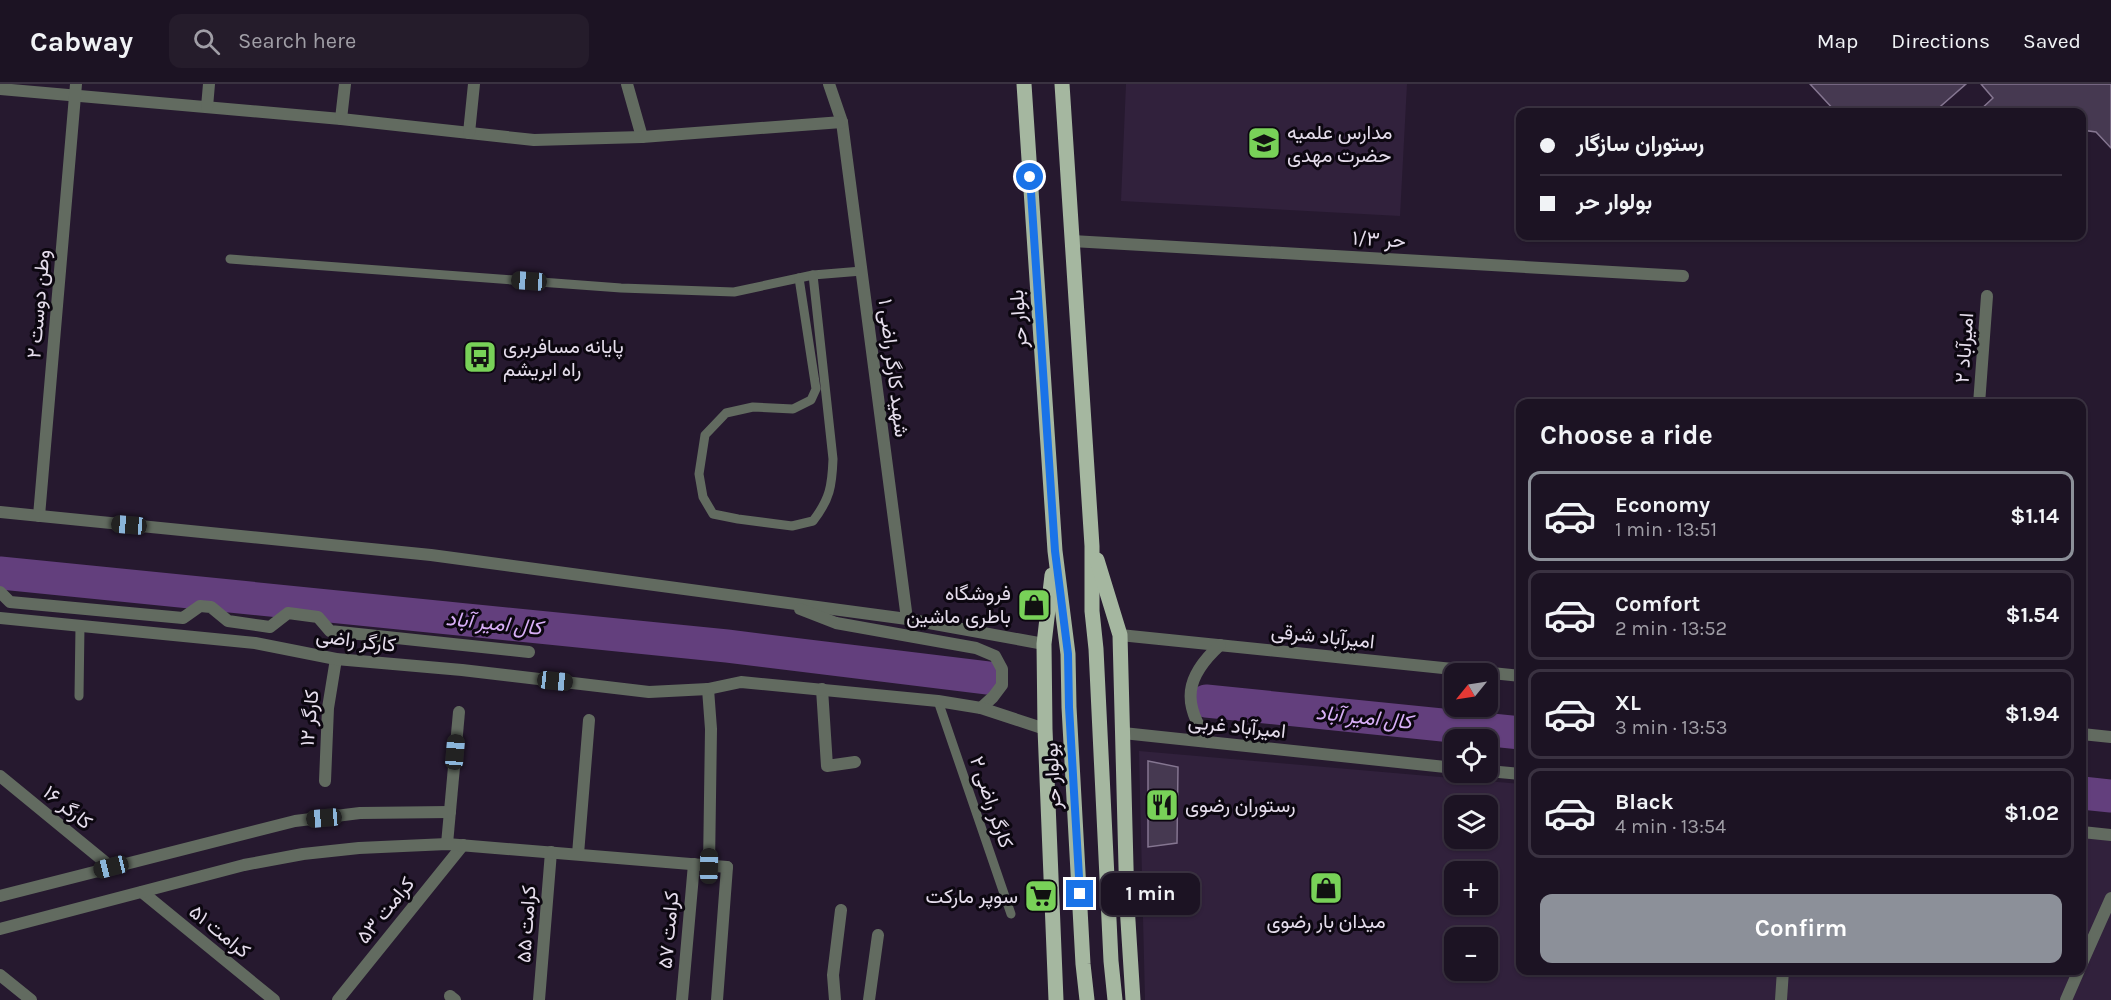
<!DOCTYPE html>
<html lang="en">
<head>
<meta charset="utf-8">
<style>
	:root { --surface:#1c1323; --page:#251c2b; --text:#f1f3f6; --muted:#a09ea6; --line:#3a3241; --accent:#8c9099 }
	body { margin:0; font-family:Karla,Vazirmatn,sans-serif; background:var(--page); color:var(--text); height:100vh; display:flex; flex-direction:column; font-size:22px; white-space:nowrap }
	* { box-sizing:border-box; margin:0 }
	p { font-size:20px; color:var(--muted) }
	.icon { flex:none; width:33px; height:33px; fill:none; stroke:currentColor; stroke-width:2; stroke-linecap:round; stroke-linejoin:round }
	.map { position:relative; flex:1; overflow:hidden }
	.sheet { position:absolute; left:1516px; top:315px; width:570px; height:576px; display:flex; flex-direction:column; background:var(--surface); border-radius:12px; box-shadow:0 2px 4px #0004,0 0 0 2px var(--line) }
	.sheet>* { flex:none }
	.guide { position:absolute; left:1516px; top:24px; width:570px; height:132px; border-radius:12px; box-shadow:0 2px 4px #0004,0 0 0 2px var(--line); display:grid; align-content:center; height:132px; padding:0 24px; background:var(--surface) }
	.needle { width:39px; rotate:240deg }
	.fabs { position:absolute; left:1444px; top:579px; display:grid; gap:12px }
	.fabs a { display:grid; place-items:center; width:54px; height:54px; border-radius:12px; background:var(--surface); box-shadow:0 2px 4px #0004,0 0 0 2px var(--line); font-size:30px }
	.end { position:absolute; width:27px; height:27px; margin:-14px; border:8px solid #1a73e8; background:#fff; box-shadow:0 0 0 3px #fff }
	.from { border-radius:50% }
	.bubble { position:absolute; height:42px; border-radius:12px; background:var(--surface); box-shadow:0 2px 4px #0004,0 0 0 2px var(--line); font-size:20px; font-weight:700; line-height:42px; text-align:center }
	.car { position:absolute; width:18px; height:36px; margin:-18px -9px; border-radius:8px; box-shadow:0 0 4px 2px #0007; background:linear-gradient(#222 24%,#8ab4d8 0 40%,#222 0 76%,#8ab4d8 0 86%,#222 0) }
	.guide b { display:flex; align-items:center; gap:21px; height:57px; font-size:22px }
	.guide b+b { border-top:2px solid var(--line) }
	.guide i { width:15px; height:15px; background:var(--text) }
	ul { padding:0; list-style:none }
	li { display:flex; align-items:center; gap:18px; height:90px; margin:0 12px 9px; padding:0 12px; border:3px solid var(--line); border-radius:12px }
	li div { flex:1 }
	li b { display:block; font-size:22px }
	li em { font-style:normal; font-weight:700 }
	li.active { border-color:var(--accent) }
	li>.icon { width:54px; height:54px; stroke-width:1.5 }
	h2 { padding:0 24px; font-size:27px; line-height:72px }
	.button { display:flex; gap:12px; margin-top:auto; padding:12px 24px }
	.button a { flex:1; height:69px; border-radius:12px; background:var(--accent); color:#fff; font-size:24px; font-weight:700; line-height:69px; text-align:center }
	header { display:flex; align-items:center; gap:36px; box-sizing:border-box; height:84px; padding:0 30px; background:var(--surface); border-bottom:2px solid var(--line) }
	header strong { font-size:28px }
	nav { display:flex; gap:33px; margin-inline-start:auto; font-size:21px }
	.search { width:420px; height:54px; background:var(--page); display:flex; align-items:center; gap:15px; box-sizing:border-box; padding:0 21px; border-radius:12px; color:var(--muted); font-size:22px }
	.map>svg:first-child { display:block }
</style>
</head>
<body>
<header>
<strong>Cabway</strong>
<div class="search"><svg class="icon" aria-label="search" viewBox="0 0 24 24"><circle cx="10" cy="10" r="6"/><path d="M15 15l6 6"/></svg>Search here</div>
<nav><a>Map</a><a>Directions</a><a>Saved</a></nav>
</header>
<div class="map">
<svg width="2111" height="916" viewBox="0 0 2111 916">
	<rect width="100%" height="100%" fill="#26192f"/>
	<g fill="#31213c" fill-rule="evenodd">
		<polygon points="1126,0 1407,0 1400,132 1121,117"/>
		<path d="M1139,667L1521,700V886H2082V752L2111,755V916H1145ZM1455,722H1488V754H1455ZM1455,788H1488V820H1455ZM1455,854H1488V886H1455Z"/>
	</g>
	<g fill="none" stroke-linecap="round" stroke-linejoin="round">
		<g stroke="#633f7d" stroke-width="33">
			<polyline points="0,489 727,562 988,594"/>
			<polyline points="1206,617 1521,649"/>
			<polyline points="2082,709 2111,712"/>
		</g>
	</g>
	<g fill="#463951" stroke="#857691" stroke-width="1.5">
		<polygon points="1810,0 1966,0 1934,28 1836,28"/>
		<polygon points="1981,0 2111,0 2111,64 2096,48 2082,46 2082,28 1978,28 1993,14"/>
		<polygon points="1148,677 1178,683 1177,759 1148,763"/>
	</g>
	<g fill="none" stroke-linecap="round" stroke-linejoin="round">
		<g stroke="#626b60" stroke-width="9">
			<polyline points="230,175 621,204 734,208 813,191 862,187"/>
			<path d="M799,194L816,305L811,316L793,325L753,323L726,329L705,351L699,390L703,413L713,430L738,435L792,442L813,437C830,415 832,402 833,375L813,191"/>
			<polyline points="79,612 80,542"/>
			<polyline points="938,617 1011,830"/>
		</g>
		<polyline stroke="#626b60" stroke-width="12" points="0,508 10,518 183,534 200,522 211,523 228,537 270,543 288,529 318,533 330,547 529,568"/>
		<g stroke="#626b60" stroke-width="12">
			<polyline points="627,0 642,53"/>
			<polyline points="829,0 842,38 907,535"/>
			<polyline points="0,5 341,35 534,56 642,53 842,38"/>
			<polyline points="207,23 209,0"/>
			<polyline points="341,35 345,0"/>
			<polyline points="469,49 474,0"/>
			<polyline points="1072,157 1683,192"/>
			<polyline points="1979,320 1987,212"/>
			<polyline points="39,432 76,0"/>
			<polyline points="1120,551 1521,592"/>
			<polyline points="708,605 711,645 709,782"/>
			<polyline points="822,605 827,682 855,678"/>
			<polyline points="1123,649 1455,684"/>
			<polyline points="2082,650 2111,653"/>
			<path d="M1209,658C1181,619 1185,593 1220,561"/>
			<polyline points="1488,687 1521,690"/>
			<polyline points="0,692 111,783"/>
			<polyline points="325,697 328,624 336,575"/>
			<polyline points="2082,748 2111,751"/>
			<polyline points="447,760 459,628"/>
			<polyline points="578,770 589,636"/>
			<polyline points="142,808 274,916"/>
			<polyline points="2082,879 2111,814"/>
			<polyline points="0,891 31,916"/>
			<polyline points="450,912 455,916"/>
			<polyline points="338,916 463,761"/>
			<polyline points="539,916 551,768"/>
			<polyline points="682,916 694,780"/>
			<polyline points="717,916 727,783"/>
			<polyline points="835,916 833,891 841,826"/>
			<polyline points="869,916 878,851"/>
			<polyline points="1781,916 1783,886"/>
			<polyline points="2066,916 2079,886"/>
		</g>
		<g stroke="#626b60" stroke-width="12">
			<polyline points="0,428 431,471 907,535 1044,560"/>
			<polyline points="800,525 836,539 976,564 995,572 1002,585 1002,601 993,613 981,624"/>
			<polyline points="0,534 255,559 336,575 462,586 649,608 708,605 741,598 938,617 981,624 1045,645"/>
			<polyline points="0,812 295,737 360,729 450,728"/>
			<polyline points="0,845 244,781 303,770 359,764 447,760 727,783"/>
		</g>
		<g stroke="#a5b7a0" stroke-width="15">
			<polyline points="1024,0 1055,467 1068,570 1069,623 1083,880 1087,916"/>
			<polyline points="1062,0 1092,462 1092,527 1096,565 1111,877 1115,916"/>
			<polyline points="1097,476 1120,551 1127,821 1133,916"/>
			<polyline points="1052,491 1044,560 1045,645 1056,916"/>
		</g>
	</g>
	<g fill="none" stroke-linecap="round" stroke-linejoin="round">
		<polyline stroke="#1a73e8" stroke-width="8" points="1030,93 1055,467 1068,570 1069,623 1080,810"/>
	</g>
	<defs>
		<symbol id="university-square" viewBox="-11 -11 22 22"><rect x="-9" y="-9" width="18" height="18" rx="4" fill="#78d158" stroke="#0c0710"/><path d="M0-5L7-2L0 1L-7-2ZM-4 1L0 2.5L4 1V4Q0 6-4 4Z" fill="#111"/></symbol>
		<symbol id="bus-square" viewBox="-11 -11 22 22"><rect x="-9" y="-9" width="18" height="18" rx="4" fill="#78d158" stroke="#0c0710"/><path d="M-5-6H5V4H4V6H2V4H-2V6H-4V4H-5ZM-3.5-4V0h7V-4ZM-3.5 1.2v1.5H-2V1.2ZM2 1.2v1.5H3.5V1.2Z" fill="#111"/></symbol>
		<symbol id="shop-square" viewBox="-11 -11 22 22"><rect x="-9" y="-9" width="18" height="18" rx="4" fill="#78d158" stroke="#0c0710"/><path d="M-5-2.5h2.3a2.7 3.5 0 0 1 5.4 0H5L5.5 6h-11ZM-1.5-2.5h3a1.5 2.3 0 0 0-3 0Z" fill="#111"/></symbol>
		<symbol id="restaurant-square" viewBox="-11 -11 22 22"><rect x="-9" y="-9" width="18" height="18" rx="4" fill="#78d158" stroke="#0c0710"/><path d="M-5-6h1v4h1v-4h1v4h1v-4h1v5L-1.5 .5V6h-2V.5L-5-1ZM5-6V6H3V1.5H1.5Q1.5-4 5-6Z" fill="#111"/></symbol>
		<symbol id="supermarket-square" viewBox="-11 -11 22 22"><rect x="-9" y="-9" width="18" height="18" rx="4" fill="#78d158" stroke="#0c0710"/><path d="M-6-5.5h2.5l.6 2H6L4.5 2H-2.5L-4.4-4H-6ZM-1.5 3.2a1.3 1.3 0 1 0 .1 0ZM3 3.2a1.3 1.3 0 1 0 .1 0Z" fill="#111"/></symbol>
	</defs>
	<g fill-rule="evenodd">
		<use href="#university-square" x="1245" y="40" width="38" height="38"/>
		<use href="#bus-square" x="461" y="254" width="38" height="38"/>
		<use href="#shop-square" x="1015" y="502" width="38" height="38"/>
		<use href="#restaurant-square" x="1143" y="702" width="38" height="38"/>
		<use href="#shop-square" x="1307" y="785" width="38" height="38"/>
		<use href="#supermarket-square" x="1022" y="793" width="38" height="38"/>
	</g>
	<g text-anchor="middle" stroke-width="6" stroke-linejoin="round" paint-order="stroke">
		<g font-size="20" fill="#e5ddec" stroke="#0c0710" text-anchor="start">
			<text x="1287" y="55">مدارس علمیه<tspan x="1287" dy="23">حضرت مهدی</tspan></text>
			<text x="503" y="269">پایانه مسافربری<tspan x="503" dy="23">راه ابریشم</tspan></text>
			<text x="1011" y="516" text-anchor="end">فروشگاه<tspan x="1011" dy="23">باطری ماشین</tspan></text>
			<text x="1185" y="728">رستوران رضوی</text>
			<text x="1018" y="819" text-anchor="end">سوپر مارکت</text>
			<text x="1326" y="844" text-anchor="middle">میدان بار رضوی</text>
		</g>
		<g font-size="20" fill="#e5ddec" stroke="#0c0710">
			<text transform="translate(1379 155) rotate(3)" y="7">حر ۱/۳</text>
			<text transform="translate(38 220) rotate(-85)" y="7">وطن دوست ۲</text>
			<text transform="translate(1018 235) rotate(-94)" y="7">بلوار حر</text>
			<text transform="translate(1964 264) rotate(-86)" y="7">امیرآباد ۲</text>
			<text transform="translate(894 284) rotate(83)" y="7">شهید کارگر راضی ۱</text>
			<text transform="translate(1323 552) rotate(6)" y="7">امیرآباد شرقی</text>
			<text transform="translate(356 556) rotate(7)" y="7">کارگر راضی</text>
			<text transform="translate(309 634) rotate(-85)" y="7">کارگر ۱۲</text>
			<text transform="translate(1237 642) rotate(6)" y="7">امیرآباد غربی</text>
			<text transform="translate(1052 692) rotate(-93)" y="7">بولوار حر</text>
			<text transform="translate(992 718) rotate(71)" y="7">کارگر راضی ۲</text>
			<text transform="translate(68 723) rotate(39)" y="7">کارگر ۱۶</text>
			<text transform="translate(385 826) rotate(-51)" y="7">کرامت ۵۳</text>
			<text transform="translate(526 840) rotate(-86)" y="7">کرامت ۵۵</text>
			<text transform="translate(668 846) rotate(-85)" y="7">کرامت ۵۷</text>
			<text transform="translate(220 847) rotate(39)" y="7">کرامت ۵۱</text>
		</g>
		<g font-size="21" font-style="italic" fill="#d8aff7" stroke="#0c0710">
			<text transform="translate(494 539) rotate(6)" y="7">کال امیر آباد</text>
			<text transform="translate(1364 633) rotate(6)" y="7">کال امیر آباد</text>
		</g>
	</g>
</svg>
<div class="fabs">
<a><svg class="needle" viewBox="-14 -14 28 28"><path d="M0-13l5 13h-10z" fill="#e53935"/><path d="M0 13l5-13h-10z" fill="#a09ea6"/></svg></a>
<a><svg class="icon" aria-label="locate" viewBox="0 0 24 24"><circle cx="12" cy="12" r="6"/><path d="M12 2v4M12 18v4M2 12h4M18 12h4"/></svg></a>
<a><svg class="icon" aria-label="layers" viewBox="0 0 24 24"><path d="M12 4l9 5-9 5-9-5zM3 14l9 5 9-5"/></svg></a>
<a>+</a>
<a>−</a>
</div>
<i class="end from" style="left:1030px;top:93px"></i>
<i class="end" style="left:1080px;top:810px"></i>
<div class="bubble" style="left:1101px;top:789px;width:99px">1 min</div>
<i class="car" style="left:529px;top:197px;rotate:274deg"></i>
<i class="car" style="left:129px;top:441px;rotate:275deg"></i>
<i class="car" style="left:555px;top:597px;rotate:96deg"></i>
<i class="car" style="left:455px;top:668px;rotate:5deg"></i>
<i class="car" style="left:324px;top:734px;rotate:265deg"></i>
<i class="car" style="left:709px;top:782px;rotate:1deg"></i>
<i class="car" style="left:111px;top:783px;rotate:256deg"></i>
<div class="guide">
<b><i class="from"></i>رستوران سازگار</b>
<b><i></i>بولوار حر</b>
</div>
<section class="sheet">
<h2>Choose a ride</h2>
<ul>
<li class="active"><svg class="icon" aria-label="car" viewBox="0 0 24 24"><path d="M5 17H2v-5l4-1 3-4h7l3 4 3 1v5h-3M9 17h6M6 11h13"/><circle cx="7" cy="17" r="2"/><circle cx="17" cy="17" r="2"/></svg><div><b>Economy</b><p>1 min · 13:51</p></div><em>$1.14</em></li>
<li><svg class="icon" aria-label="car" viewBox="0 0 24 24"><path d="M5 17H2v-5l4-1 3-4h7l3 4 3 1v5h-3M9 17h6M6 11h13"/><circle cx="7" cy="17" r="2"/><circle cx="17" cy="17" r="2"/></svg><div><b>Comfort</b><p>2 min · 13:52</p></div><em>$1.54</em></li>
<li><svg class="icon" aria-label="car" viewBox="0 0 24 24"><path d="M5 17H2v-5l4-1 3-4h7l3 4 3 1v5h-3M9 17h6M6 11h13"/><circle cx="7" cy="17" r="2"/><circle cx="17" cy="17" r="2"/></svg><div><b>XL</b><p>3 min · 13:53</p></div><em>$1.94</em></li>
<li><svg class="icon" aria-label="car" viewBox="0 0 24 24"><path d="M5 17H2v-5l4-1 3-4h7l3 4 3 1v5h-3M9 17h6M6 11h13"/><circle cx="7" cy="17" r="2"/><circle cx="17" cy="17" r="2"/></svg><div><b>Black</b><p>4 min · 13:54</p></div><em>$1.02</em></li>
</ul>
<div class="button"><a>Confirm</a></div>
</section>
</div>
</body>
</html>
